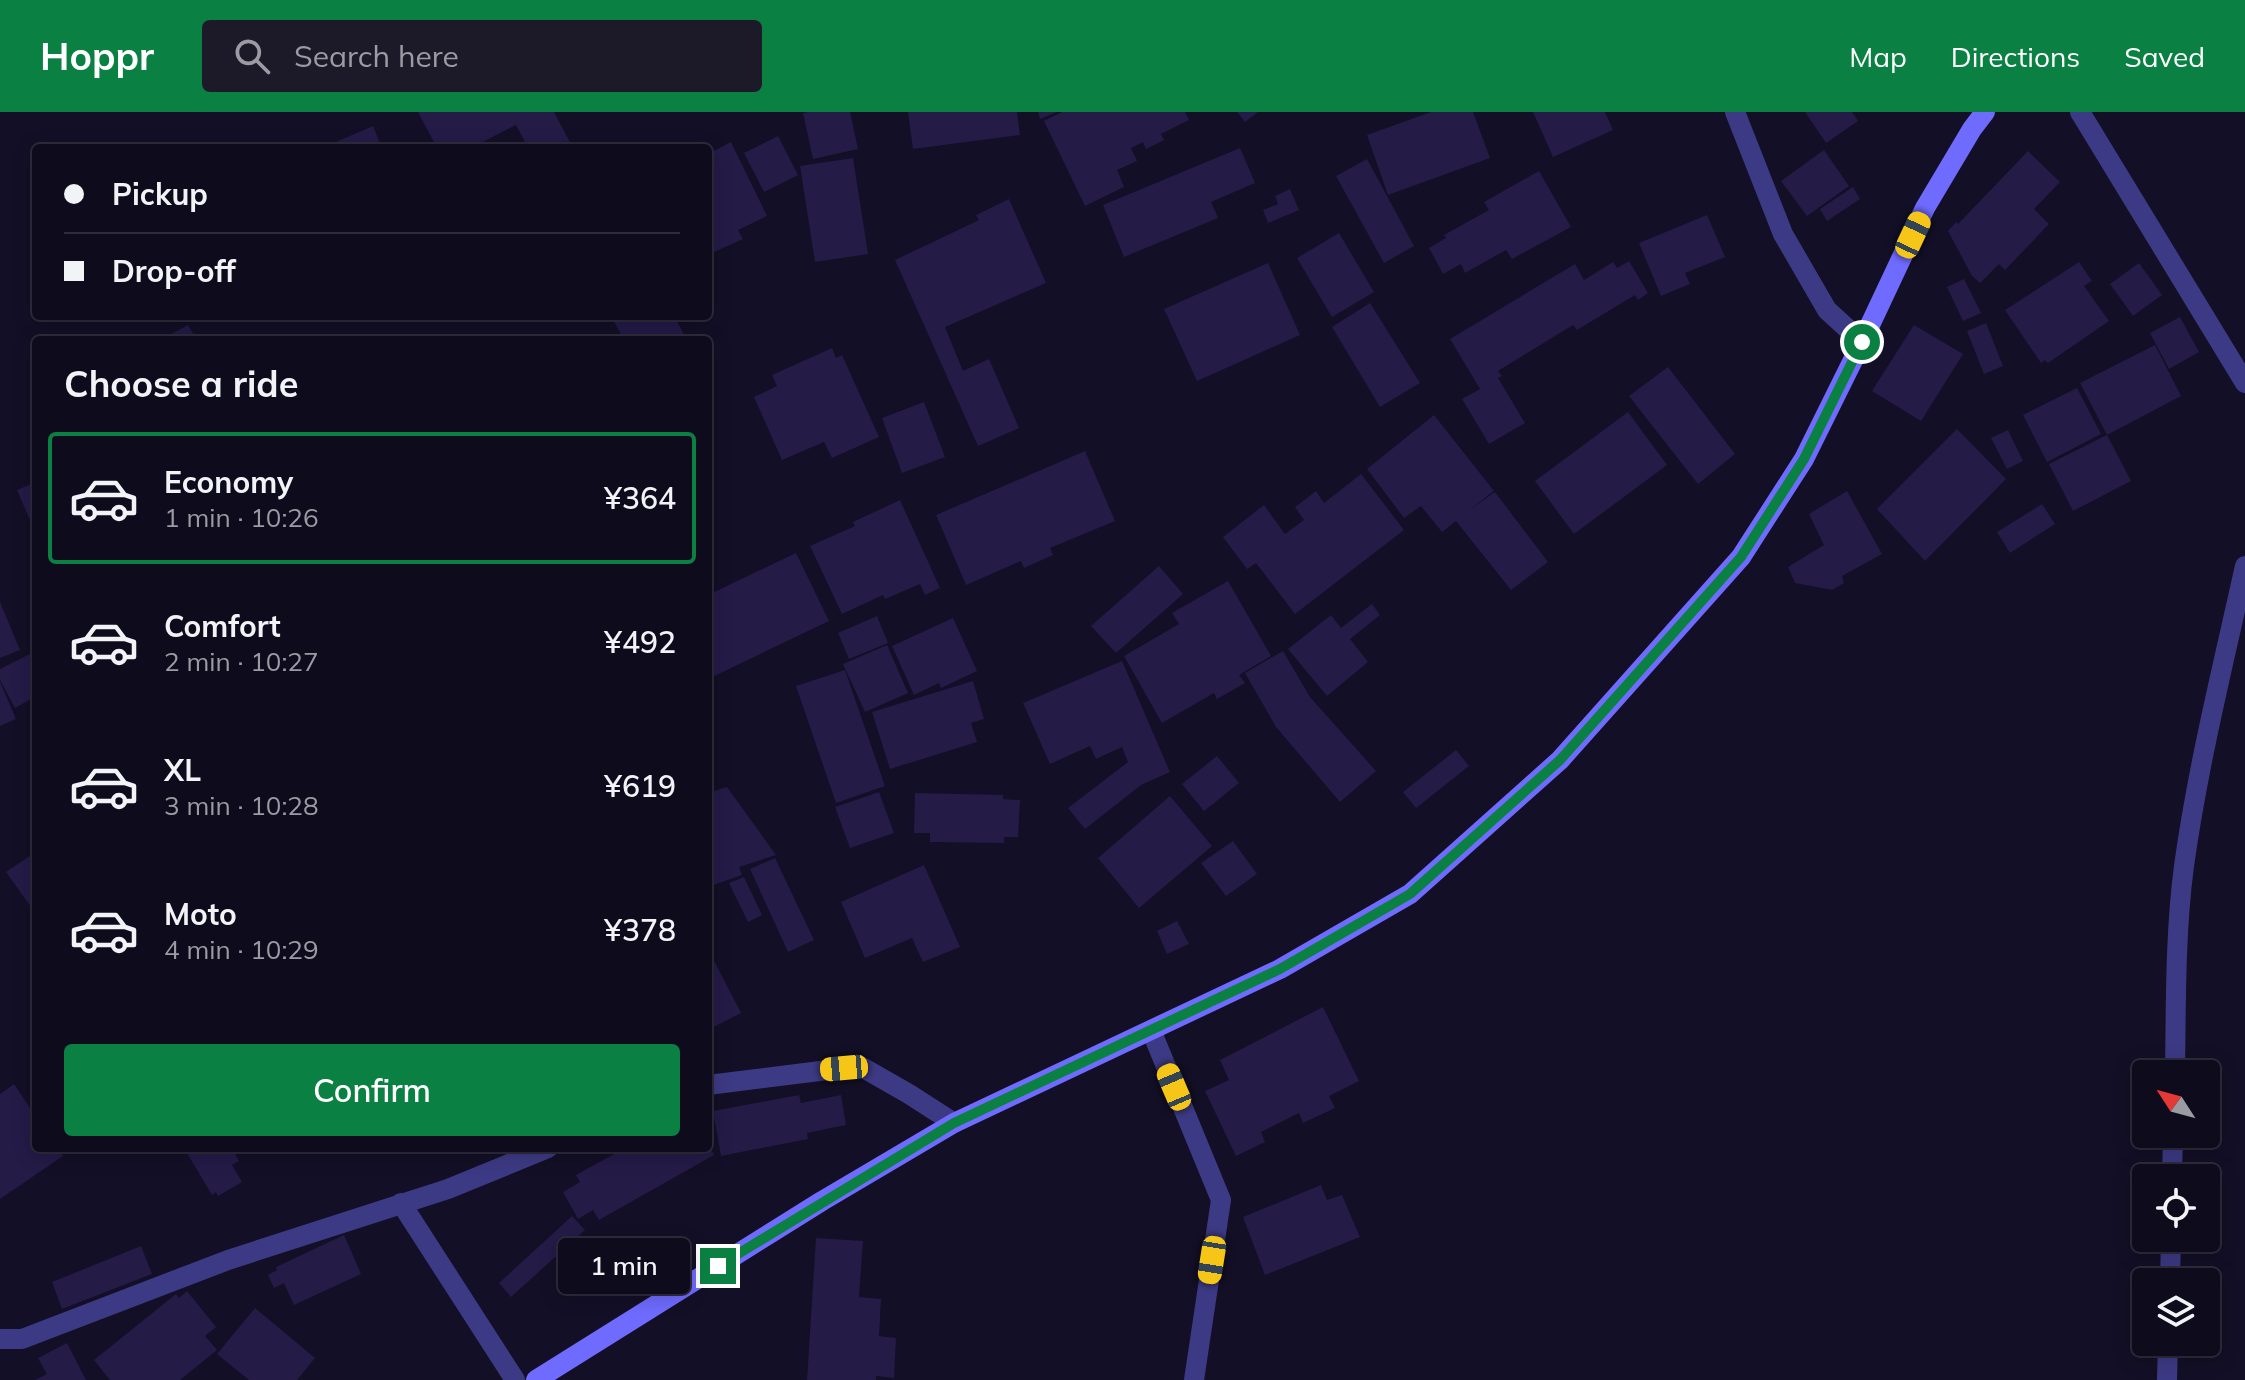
<!DOCTYPE html>
<html lang="en">
<head>
<meta charset="utf-8">
<style>
	:root { --surface:#0e0b1c; --page:#1c1929; --text:#f1f3f6; --muted:#9b9ba3; --line:#2e2b3b; --accent:#0b8043 }
	body { margin:0; font-family:Mulish,sans-serif; background:var(--page); color:var(--text); height:100vh; display:flex; flex-direction:column; font-size:30px; white-space:nowrap }
	* { box-sizing:border-box; margin:0 }
	p { font-size:26px; color:var(--muted) }
	.icon { flex:none; width:44px; height:44px; fill:none; stroke:currentColor; stroke-width:2; stroke-linecap:round; stroke-linejoin:round }
	.map { position:relative; flex:1; overflow:hidden }
	.drawer { position:absolute; left:32px; top:224px; width:680px; height:816px; display:flex; flex-direction:column; background:var(--surface); border-radius:8px; box-shadow:0 4px 20px #0003,0 0 0 2px var(--line) }
	.drawer>* { flex:none }
	.banner { position:absolute; left:32px; top:32px; width:680px; height:176px; border-radius:8px; box-shadow:0 4px 20px #0003,0 0 0 2px var(--line); display:grid; align-content:center; height:176px; padding:0 32px; background:var(--surface) }
	.needle { width:52px; rotate:306deg }
	.buttons { position:absolute; left:2132px; top:948px; display:grid; gap:16px }
	.buttons a { display:grid; place-items:center; width:88px; height:88px; border-radius:8px; background:var(--surface); box-shadow:0 4px 20px #0003,0 0 0 2px var(--line); font-size:40px }
	.end { position:absolute; width:36px; height:36px; margin:-18px; border:10px solid #0b8043; background:#fff; box-shadow:0 0 0 4px #fff }
	.from { border-radius:50% }
	.bubble { position:absolute; height:56px; border-radius:8px; background:var(--surface); box-shadow:0 4px 20px #0003,0 0 0 2px var(--line); font-size:26px; font-weight:600; line-height:56px; text-align:center }
	.car { position:absolute; width:24px; height:48px; margin:-24px -12px; border-radius:10px; box-shadow:0 0 6px 2px #0007; background:linear-gradient(#f5c518 24%,#345 0 40%,#f5c518 0 76%,#345 0 86%,#f5c518 0) }
	.banner b { display:flex; align-items:center; gap:28px; height:76px; font-size:30px }
	.banner b+b { border-top:2px solid var(--line) }
	.banner i { width:20px; height:20px; background:var(--text) }
	ul { padding:0; list-style:none }
	li { display:flex; align-items:center; gap:24px; height:132px; margin:0 16px 12px; padding:0 16px; border:4px solid transparent; border-radius:8px }
	li div { flex:1 }
	li b { display:block; font-size:30px }
	li em { font-style:normal; font-weight:600 }
	li.active { border-color:var(--accent) }
	li>.icon { width:72px; height:72px; stroke-width:1.5 }
	h2 { padding:0 32px; font-size:36px; line-height:96px }
	.cta { display:flex; gap:16px; margin-top:auto; padding:16px 32px }
	.cta a { flex:1; height:92px; border-radius:8px; background:var(--accent); color:#fff; font-size:32px; font-weight:600; line-height:92px; text-align:center }
	header { display:flex; align-items:center; gap:48px; box-sizing:border-box; height:112px; padding:0 40px; background:var(--accent); color:#fff }
	header strong { font-size:38px }
	nav { display:flex; gap:44px; margin-inline-start:auto; font-size:28px }
	.search { width:560px; height:72px; background:var(--page); display:flex; align-items:center; gap:20px; box-sizing:border-box; padding:0 28px; border-radius:8px; color:var(--muted); font-size:30px }
	.map>svg:first-child { display:block }
</style>
</head>
<body>
<header>
<strong>Hoppr</strong>
<div class="search"><svg class="icon" aria-label="search" viewBox="0 0 24 24"><circle cx="10" cy="10" r="6"/><path d="M15 15l6 6"/></svg>Search here</div>
<nav><a>Map</a><a>Directions</a><a>Saved</a></nav>
</header>
<div class="map">
<svg width="2245" height="1268" viewBox="0 0 2245 1268">
	<rect width="100%" height="100%" fill="#130f26"/>
	<g fill="#241b47">
		<polygon points="418,0 554,0 573,36 528,36 516,13 471,36 437,36"/>
		<polygon points="808,0 850,0 858,37 813,47 803,1"/>
		<polygon points="908,0 1017,0 1020,23 913,37"/>
		<polygon points="1038,0 1057,0 1040,7"/>
		<polygon points="1062,0 1185,0 1189,8 1161,22 1164,28 1146,37 1143,30 1131,36 1137,49 1117,58 1124,75 1085,94 1044,9"/>
		<polygon points="1237,0 1258,0 1245,10"/>
		<polygon points="1431,0 1473,0 1490,46 1388,83 1367,23"/>
		<polygon points="1533,0 1605,0 1613,18 1553,45"/>
		<polygon points="1805,0 1852,0 1858,9 1826,31"/>
		<polygon points="373,14 382,36 322,36"/>
		<polygon points="778,24 798,63 764,80 744,41"/>
		<polygon points="731,30 767,104 738,118 743,127 714,140 710,133 708,134 708,42"/>
		<polygon points="1240,36 1255,71 1211,90 1218,106 1124,145 1103,93"/>
		<polygon points="1824,38 1849,74 1807,104 1781,69"/>
		<polygon points="2028,39 2060,70 2034,97 2049,112 2005,158 1999,152 1980,171 1972,164 1948,119 1956,110 1958,112"/>
		<polygon points="853,46 868,142 815,150 800,54"/>
		<polygon points="1367,47 1414,134 1384,151 1336,64"/>
		<polygon points="1539,59 1571,115 1512,147 1506,138 1465,161 1461,152 1443,162 1429,136 1446,126 1444,123 1489,98 1484,90"/>
		<polygon points="1853,75 1860,87 1827,109 1820,97"/>
		<polygon points="1290,77 1299,98 1268,111 1263,98 1278,92 1275,84"/>
		<polygon points="1009,87 1046,171 945,215 963,259 989,247 1019,316 978,334 895,148 979,108 976,103"/>
		<polygon points="1707,103 1725,145 1685,161 1690,172 1661,184 1639,131"/>
		<polygon points="1339,121 1374,180 1332,205 1297,146"/>
		<polygon points="1629,149 1648,181 1638,188 1635,183 1577,218 1573,213 1498,259 1502,264 1498,266 1525,311 1489,332 1462,287 1480,277 1450,227 1575,152 1584,168 1613,150 1617,156"/>
		<polygon points="2079,150 2092,169 2084,174 2109,209 2048,251 2045,248 2041,251 2005,198"/>
		<polygon points="1268,151 1300,223 1197,269 1164,197"/>
		<polygon points="2139,151 2162,183 2133,204 2110,172"/>
		<polygon points="1964,167 1981,201 1963,209 1947,175"/>
		<polygon points="1370,191 1420,271 1380,295 1332,215"/>
		<polygon points="611,204 674,204 686,226 683,228 624,228"/>
		<polygon points="2180,205 2199,240 2169,257 2150,221"/>
		<polygon points="1986,211 2003,254 1984,262 1967,219"/>
		<polygon points="188,213 197,228 166,228 164,226"/>
		<polygon points="1914,213 1963,242 1921,309 1872,279"/>
		<polygon points="2155,233 2181,284 2107,323 2080,271"/>
		<polygon points="832,236 836,246 842,243 879,325 832,346 824,330 782,348 754,285 777,274 772,263"/>
		<polygon points="1668,255 1735,342 1698,372 1629,284"/>
		<polygon points="2077,276 2101,322 2047,350 2023,303"/>
		<polygon points="924,290 945,345 902,361 882,306"/>
		<polygon points="1628,300 1667,353 1574,422 1535,369"/>
		<polygon points="1434,303 1494,379 1469,398 1495,380 1548,450 1511,478 1456,409 1442,420 1421,394 1404,406 1367,357"/>
		<polygon points="1957,317 2006,367 1925,449 1877,397"/>
		<polygon points="2008,318 2023,349 2007,357 1991,326"/>
		<polygon points="2107,323 2131,369 2073,399 2049,352"/>
		<polygon points="1085,339 1115,409 1050,436 1053,443 1024,456 1021,449 966,473 936,403"/>
		<polygon points="1361,362 1404,418 1295,502 1256,451 1247,457 1223,425 1264,393 1285,422 1304,408 1295,395 1316,379 1324,391"/>
		<polygon points="36,370 36,422 17,378"/>
		<polygon points="1847,379 1882,442 1842,464 1844,471 1832,478 1795,471 1788,455 1824,433 1809,402"/>
		<polygon points="900,388 940,476 925,483 920,472 885,487 883,483 842,502 810,434 855,414 853,410"/>
		<polygon points="2042,392 2055,412 2010,441 1997,420"/>
		<polygon points="796,441 829,509 708,567 708,483"/>
		<polygon points="1159,454 1183,482 1116,541 1091,514"/>
		<polygon points="1228,469 1271,544 1239,563 1245,571 1217,587 1214,581 1162,611 1124,544 1179,512 1172,501"/>
		<polygon points="0,490 20,538 0,546"/>
		<polygon points="1372,492 1380,503 1350,527 1368,550 1327,584 1288,537 1331,503 1341,516"/>
		<polygon points="877,504 888,531 849,547 838,521"/>
		<polygon points="953,506 977,559 941,576 939,571 914,583 892,534"/>
		<polygon points="887,533 908,581 865,600 843,552"/>
		<polygon points="36,539 36,592 33,586 15,596 0,568 0,557"/>
		<polygon points="1283,539 1310,585 1376,659 1340,690 1276,615 1245,561"/>
		<polygon points="1122,549 1170,660 1141,673 1085,717 1068,696 1128,650 1122,635 1096,647 1090,634 1050,652 1023,591"/>
		<polygon points="845,558 885,674 836,691 796,574"/>
		<polygon points="973,569 984,607 971,611 977,630 890,657 872,600"/>
		<polygon points="0,570 16,607 0,614"/>
		<polygon points="1456,638 1469,654 1416,696 1403,680"/>
		<polygon points="1217,644 1239,671 1204,699 1182,672"/>
		<polygon points="727,675 776,743 739,755 742,763 708,775 708,681"/>
		<polygon points="879,680 894,721 850,736 835,695"/>
		<polygon points="915,681 1003,683 1003,687 1020,688 1018,725 1004,725 1004,731 930,730 930,721 914,721"/>
		<polygon points="1170,684 1212,734 1139,796 1098,746"/>
		<polygon points="1233,729 1257,762 1226,784 1201,751"/>
		<polygon points="36,740 36,802 6,760"/>
		<polygon points="775,746 814,828 788,840 750,757"/>
		<polygon points="924,753 960,835 923,850 912,826 865,846 841,790"/>
		<polygon points="744,765 762,803 748,810 729,771"/>
		<polygon points="1177,809 1189,832 1167,842 1157,819"/>
		<polygon points="708,837 741,901 708,918"/>
		<polygon points="1323,895 1359,969 1329,984 1335,996 1303,1011 1299,1001 1261,1020 1265,1030 1236,1044 1205,979 1229,968 1220,948"/>
		<polygon points="14,972 36,1005 36,1036 57,1036 63,1044 0,1087 0,982"/>
		<polygon points="799,983 801,991 841,983 846,1013 807,1021 808,1027 721,1044 713,999"/>
		<polygon points="708,1032 714,1043 599,1108 593,1098 578,1107 563,1080 580,1070 576,1063 625,1036 708,1036"/>
		<polygon points="184,1036 232,1036 239,1049 232,1053 242,1070 218,1084 216,1080 212,1083"/>
		<polygon points="1321,1073 1327,1088 1342,1083 1360,1125 1265,1163 1243,1105"/>
		<polygon points="572,1104 585,1118 511,1185 499,1171"/>
		<polygon points="344,1123 361,1162 294,1193 284,1171 274,1176 268,1163 277,1158 276,1155"/>
		<polygon points="816,1126 863,1129 859,1185 881,1187 879,1224 896,1226 894,1266 876,1264 876,1268 807,1268"/>
		<polygon points="141,1134 152,1162 62,1197 52,1170"/>
		<polygon points="187,1179 216,1215 205,1224 217,1238 180,1268 110,1268 94,1248 176,1182 179,1186"/>
		<polygon points="255,1196 315,1246 297,1268 249,1268 217,1242"/>
		<polygon points="67,1231 86,1268 35,1268 47,1262 38,1246"/>
	</g>
	<g fill="none" stroke-linecap="round" stroke-linejoin="round">
		<g stroke="#3d3a85" stroke-width="20">
			<polyline points="1735,0 1783,122 1827,198 1862,230"/>
			<polyline points="2080,0 2245,271"/>
			<polyline points="1151,918 1221,1088 1194,1268"/>
			<path d="M2175,962C2176,893 2175,822 2184,754C2198,653 2223,554 2245,454"/>
			<polyline points="708,973 860,954 909,982 954,1011"/>
			<polyline points="2172,1066 2173,1022"/>
			<polyline points="401,1091 515,1268"/>
			<polyline points="2170,1170 2171,1126"/>
			<polyline points="0,1227 22,1227 228,1148 448,1077 548,1036"/>
			<polyline points="2167,1268 2168,1230"/>
		</g>
		<polyline stroke="#6f6bff" stroke-width="20" points="536,1268 822,1089 954,1011 1280,857 1410,782 1560,648 1741,445 1804,347 1862,230 1925,96 1972,17 1985,0"/>
	</g>
	<g fill="none" stroke-linecap="round" stroke-linejoin="round">
		<polyline stroke="#0b8043" stroke-width="10" points="718,1154 954,1011 1280,857 1410,782 1560,648 1741,445 1804,347 1862,230"/>
	</g>
</svg>
<div class="buttons">
<a><svg class="needle" viewBox="-14 -14 28 28"><path d="M0-13l5 13h-10z" fill="#e53935"/><path d="M0 13l5-13h-10z" fill="#9b9ba3"/></svg></a>
<a><svg class="icon" aria-label="locate" viewBox="0 0 24 24"><circle cx="12" cy="12" r="6"/><path d="M12 2v4M12 18v4M2 12h4M18 12h4"/></svg></a>
<a><svg class="icon" aria-label="layers" viewBox="0 0 24 24"><path d="M12 4l9 5-9 5-9-5zM3 14l9 5 9-5"/></svg></a>
</div>
<i class="end from" style="left:1862px;top:230px"></i>
<i class="end" style="left:718px;top:1154px"></i>
<div class="bubble" style="left:558px;top:1126px;width:132px">1 min</div>
<i class="car" style="left:1913px;top:123px;rotate:25deg"></i>
<i class="car" style="left:844px;top:956px;rotate:265deg"></i>
<i class="car" style="left:1174px;top:975px;rotate:337deg"></i>
<i class="car" style="left:1212px;top:1148px;rotate:189deg"></i>
<div class="banner">
<b><i class="from"></i>Pickup</b>
<b><i></i>Drop-off</b>
</div>
<section class="drawer">
<h2>Choose a ride</h2>
<ul>
<li class="active"><svg class="icon" aria-label="car" viewBox="0 0 24 24"><path d="M5 17H2v-5l4-1 3-4h7l3 4 3 1v5h-3M9 17h6M6 11h13"/><circle cx="7" cy="17" r="2"/><circle cx="17" cy="17" r="2"/></svg><div><b>Economy</b><p>1 min · 10:26</p></div><em>¥364</em></li>
<li><svg class="icon" aria-label="car" viewBox="0 0 24 24"><path d="M5 17H2v-5l4-1 3-4h7l3 4 3 1v5h-3M9 17h6M6 11h13"/><circle cx="7" cy="17" r="2"/><circle cx="17" cy="17" r="2"/></svg><div><b>Comfort</b><p>2 min · 10:27</p></div><em>¥492</em></li>
<li><svg class="icon" aria-label="car" viewBox="0 0 24 24"><path d="M5 17H2v-5l4-1 3-4h7l3 4 3 1v5h-3M9 17h6M6 11h13"/><circle cx="7" cy="17" r="2"/><circle cx="17" cy="17" r="2"/></svg><div><b>XL</b><p>3 min · 10:28</p></div><em>¥619</em></li>
<li><svg class="icon" aria-label="car" viewBox="0 0 24 24"><path d="M5 17H2v-5l4-1 3-4h7l3 4 3 1v5h-3M9 17h6M6 11h13"/><circle cx="7" cy="17" r="2"/><circle cx="17" cy="17" r="2"/></svg><div><b>Moto</b><p>4 min · 10:29</p></div><em>¥378</em></li>
</ul>
<div class="cta"><a>Confirm</a></div>
</section>
</div>
</body>
</html>
